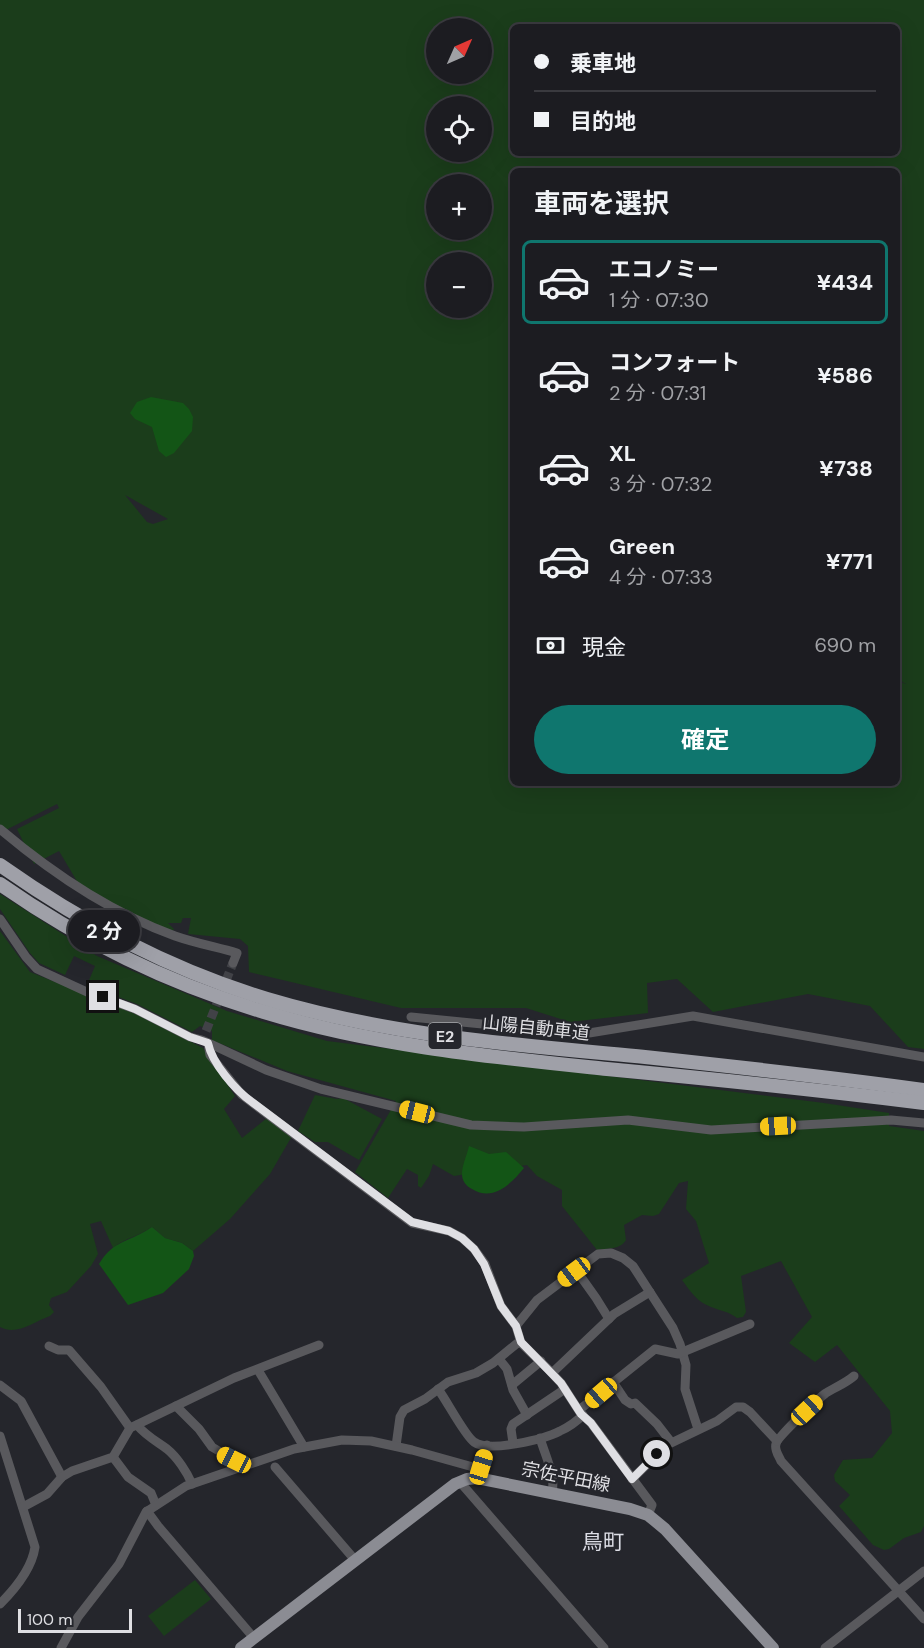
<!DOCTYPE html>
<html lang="ja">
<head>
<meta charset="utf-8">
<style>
	:root { --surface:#1c1c21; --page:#29292e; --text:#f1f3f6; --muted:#a0a1a5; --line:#3a3a3f; --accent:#0f766e }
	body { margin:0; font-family:"DM Sans","Noto Sans JP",sans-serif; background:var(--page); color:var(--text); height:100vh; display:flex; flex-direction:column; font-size:22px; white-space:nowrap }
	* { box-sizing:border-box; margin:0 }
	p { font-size:20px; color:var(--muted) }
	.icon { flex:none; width:33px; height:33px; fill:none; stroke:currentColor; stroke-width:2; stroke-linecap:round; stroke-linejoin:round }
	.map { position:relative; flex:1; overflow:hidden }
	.side { position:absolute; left:510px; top:168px; width:390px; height:618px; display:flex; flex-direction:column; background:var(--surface); border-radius:9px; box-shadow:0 6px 24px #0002,0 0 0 2px var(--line) }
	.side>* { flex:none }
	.guide { position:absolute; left:510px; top:24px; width:390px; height:132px; border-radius:9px; box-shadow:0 6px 24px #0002,0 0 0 2px var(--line); display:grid; align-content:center; height:132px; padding:0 24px; background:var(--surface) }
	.needle { width:39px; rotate:45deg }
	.fabs { position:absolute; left:426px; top:18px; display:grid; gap:12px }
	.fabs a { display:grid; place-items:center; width:66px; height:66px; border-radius:50%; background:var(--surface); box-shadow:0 6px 24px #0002,0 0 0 2px var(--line); font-size:30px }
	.scale { position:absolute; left:18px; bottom:15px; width:114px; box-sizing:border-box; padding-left:6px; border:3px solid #dfdfe3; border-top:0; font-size:16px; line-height:21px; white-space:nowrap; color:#dfdfe3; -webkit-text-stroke:4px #25262c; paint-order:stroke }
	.end { position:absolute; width:27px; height:27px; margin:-14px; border:8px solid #dfdfe3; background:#111; box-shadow:0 0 0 3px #111 }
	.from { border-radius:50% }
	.bubble { position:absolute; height:42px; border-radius:21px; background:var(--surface); box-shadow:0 6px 24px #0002,0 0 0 2px var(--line); font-size:20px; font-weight:700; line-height:42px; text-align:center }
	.car { position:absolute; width:18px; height:36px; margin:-18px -9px; border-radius:8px; box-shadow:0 0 4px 2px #0007; background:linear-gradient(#f5c518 24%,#345 0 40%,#f5c518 0 76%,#345 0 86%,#f5c518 0) }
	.guide b { display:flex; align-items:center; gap:21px; height:57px; font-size:22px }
	.guide b+b { border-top:2px solid var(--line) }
	.guide i { width:15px; height:15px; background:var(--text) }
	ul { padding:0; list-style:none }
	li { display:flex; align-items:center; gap:18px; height:84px; margin:0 12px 9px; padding:0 12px; border:3px solid transparent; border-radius:9px }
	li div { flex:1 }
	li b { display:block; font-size:22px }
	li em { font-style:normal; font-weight:700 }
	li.current { border-color:var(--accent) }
	li>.icon { width:54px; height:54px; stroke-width:1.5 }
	h2 { padding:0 24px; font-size:27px; line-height:72px }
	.pay { display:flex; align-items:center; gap:15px; height:66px; padding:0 24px; font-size:22px }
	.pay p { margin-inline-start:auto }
	.action { display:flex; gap:12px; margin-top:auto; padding:12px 24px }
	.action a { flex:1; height:69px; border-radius:36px; background:var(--accent); color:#fff; font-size:24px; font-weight:700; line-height:69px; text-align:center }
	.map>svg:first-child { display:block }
</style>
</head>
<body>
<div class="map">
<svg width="924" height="1648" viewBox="0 0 924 1648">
	<rect width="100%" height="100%" fill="#25262c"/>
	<g fill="#1b3d1b" fill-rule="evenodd">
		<path d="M0,0H924V1049L908,1047L870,1006L808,994L713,1012L677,979L647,983L648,1013L570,1022L526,1008H401L249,972L248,946L240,939L188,934L191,918H183L181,923H168L174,929L171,933L136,918L78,883L59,851L34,864L17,829L59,808L57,804L0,833ZM513,27H897V153H513ZM436,28H482V74H436ZM436,106H482V152H436ZM513,171H897V679L906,684L897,681V783H513ZM436,184H482V230H436ZM436,262H482V308H436ZM125,495L168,519L153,524L147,522Z"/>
		<path d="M0,894L97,956L227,1011L327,1041L824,1103L889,1113V1126L924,1131V1526L921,1532L904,1538L889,1549L884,1550L873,1545L839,1506L850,1495L835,1481L834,1475L843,1460L872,1458L892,1433L890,1411L837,1345L815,1362L789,1343L812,1317L781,1261L741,1276L746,1312L743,1317L737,1318C728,1311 721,1311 711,1307C697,1302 690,1291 682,1280L709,1263L696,1221L686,1209L688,1181L679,1183L659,1214L653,1216L642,1215L624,1225L626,1240C620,1250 608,1248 597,1250L562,1206V1190L537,1176L527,1165L454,1176L433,1164L429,1176L421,1188L418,1186V1175L407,1169L388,1198L355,1172L396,1101L287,1071L212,1040V1031L200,1026L192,1032L137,1004L87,985L95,966L74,956L65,975L39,963L30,953L0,909Z"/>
		<path d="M0,931L30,972L138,1015L203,1048L235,1096L224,1109L242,1138L267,1118L292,1136L270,1174L230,1219L193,1251L182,1243L165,1238L152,1227C139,1236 125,1238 113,1248L101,1221L90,1224L98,1254L91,1266L67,1292L51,1298L49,1305L54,1312L50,1316C33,1322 17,1336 0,1327Z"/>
		<polygon points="315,1095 337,1099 343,1098 382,1119 359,1160 328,1142 315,1142 298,1131"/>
		<polygon points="195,1580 211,1599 164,1636 148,1616"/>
	</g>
	<g fill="#135516">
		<polygon points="151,397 183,403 189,409 193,417 192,431 174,453 166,457 159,451 152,427 135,419 130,413 137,402"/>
		<path d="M469,1146L489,1154L506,1152L524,1168C511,1184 493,1202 472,1189C466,1186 462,1181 462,1174C462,1165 467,1155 469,1146Z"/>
		<path d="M152,1227L165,1238L182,1243L193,1251L194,1256L189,1269L163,1293L128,1305L99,1264C114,1239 131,1242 152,1227Z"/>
	</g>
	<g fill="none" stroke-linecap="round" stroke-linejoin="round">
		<polyline stroke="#414247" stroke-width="9" stroke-dasharray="9 4.5" stroke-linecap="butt" points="206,1031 233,963"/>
		<g stroke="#59595d" stroke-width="9">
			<path d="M0,829C52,873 112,913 175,936C195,943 216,947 237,953L233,963"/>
			<polyline points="0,919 26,957 37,969 87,992 135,1009 190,1037 202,1040 266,1070 321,1089 471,1125 524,1127 628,1120 711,1130 891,1120 924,1123"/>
			<polyline points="411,1017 583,1034 693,1016 924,1057"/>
			<polyline points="208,1043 210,1055 242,1095 412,1223 449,1231 462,1238 474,1249 485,1264 501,1306 516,1326 521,1343 548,1369 561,1383 581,1414 591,1423 652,1505 648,1515"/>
			<polyline points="576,1270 596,1298 609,1319"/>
			<polyline points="516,1326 537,1300 598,1254 611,1253 623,1258 633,1266 673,1328 680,1344 686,1365 685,1389 698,1429"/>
			<polyline points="49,1346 58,1350 69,1350 101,1387 130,1428"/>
			<polyline points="499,1359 507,1369 513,1390 527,1415"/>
			<polyline points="258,1370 304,1447"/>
			<polyline points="552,1373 614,1314 650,1292"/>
			<path d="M854,1376C846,1383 836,1387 826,1393C819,1398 777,1437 776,1444C774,1450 779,1456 781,1461L924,1619"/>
			<polyline points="613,1382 625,1400 631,1404 635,1403 657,1424 671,1442"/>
			<polyline points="0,1385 21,1401 62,1477"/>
			<polyline points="512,1385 541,1361"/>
			<path d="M438,1389C447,1401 465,1436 474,1442C489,1453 545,1439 560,1431C569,1427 576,1422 583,1415"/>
			<polyline points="176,1406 199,1429 212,1447 234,1460 238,1468"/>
			<polyline points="579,1410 655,1349 678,1354 750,1324"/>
			<path d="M137,1425C145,1435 156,1441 167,1449C177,1457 187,1472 192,1484"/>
			<path d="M0,1436L35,1547C32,1568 15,1589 0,1604"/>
			<path d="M540,1438C545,1455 556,1476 552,1493"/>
			<polyline points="513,1443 511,1429 513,1424 565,1389"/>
			<polyline points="396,1446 400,1417 404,1410 425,1399 448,1382 476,1373 493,1363 520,1341"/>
			<polyline points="113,1457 128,1477 151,1493 156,1505"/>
			<polyline points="275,1467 355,1560"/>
			<polyline points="475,1473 481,1467 487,1445"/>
			<polyline points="632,1479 667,1445 717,1421 736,1407 743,1407 750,1412 777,1441"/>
			<polyline points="460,1482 604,1648"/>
			<polyline points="23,1507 47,1494 62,1477 72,1471 113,1457 130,1428 234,1378 319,1345"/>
			<polyline points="147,1511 158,1526 254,1638"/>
			<polyline points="61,1648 78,1617 119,1564 146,1512 186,1486 294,1449 342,1440 371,1441 412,1450 473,1467 477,1478"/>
			<polyline points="825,1648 924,1571"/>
		</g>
		<polyline stroke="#8b8c93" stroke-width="12" points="241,1648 455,1484 467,1479 477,1478 630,1509 648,1515 665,1529 773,1648"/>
		<g stroke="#9fa0a8" stroke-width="14">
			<path d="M0,865C82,923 171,970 267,999C390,1036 518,1045 645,1057C738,1067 831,1077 924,1090"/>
			<path d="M0,884C80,940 170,984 264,1012C375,1046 492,1057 607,1069C713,1079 818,1090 924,1103"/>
		</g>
	</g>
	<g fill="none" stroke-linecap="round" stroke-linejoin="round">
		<path stroke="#dfdfe3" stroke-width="8" d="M103,997L135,1009L190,1037L208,1043C212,1063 235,1090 252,1102L412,1222L449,1231L462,1238L474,1249L484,1264L501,1306L516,1326L521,1342L561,1383L581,1414L591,1423L632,1479L657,1454"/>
	</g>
	<g text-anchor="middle" stroke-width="4.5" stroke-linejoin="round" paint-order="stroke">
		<rect fill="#25262c" stroke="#a7a8ac" stroke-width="1.5" x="428.5" y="1023" width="33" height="26" rx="4.5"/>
		<g font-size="16" font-weight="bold" fill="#dfdfe3">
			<text x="445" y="1042">E2</text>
		</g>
		<g font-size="18" fill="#dfdfe3" stroke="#25262c">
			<text transform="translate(536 1028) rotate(6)" y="6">山陽自動車道</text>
			<text transform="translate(566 1477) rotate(11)" y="6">宗佐平田線</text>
		</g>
		<g font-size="21" fill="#dddee6" stroke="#25262c">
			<text x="603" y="1549">鳥町</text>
		</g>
	</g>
</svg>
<div class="fabs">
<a><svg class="needle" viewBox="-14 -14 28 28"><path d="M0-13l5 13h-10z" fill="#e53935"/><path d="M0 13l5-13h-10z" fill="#a0a1a5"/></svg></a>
<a><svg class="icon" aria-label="locate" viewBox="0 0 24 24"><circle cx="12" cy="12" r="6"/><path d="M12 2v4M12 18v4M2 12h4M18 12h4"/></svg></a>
<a>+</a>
<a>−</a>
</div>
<div class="scale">100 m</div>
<i class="end from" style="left:657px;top:1454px"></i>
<i class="end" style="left:103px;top:997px"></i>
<div class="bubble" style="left:68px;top:910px;width:72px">2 分</div>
<i class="car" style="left:417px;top:1112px;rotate:284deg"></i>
<i class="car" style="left:778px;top:1126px;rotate:267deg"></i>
<i class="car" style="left:574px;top:1272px;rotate:233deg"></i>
<i class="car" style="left:601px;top:1393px;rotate:229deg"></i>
<i class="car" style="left:807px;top:1410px;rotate:47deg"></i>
<i class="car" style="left:234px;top:1460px;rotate:296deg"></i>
<i class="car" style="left:481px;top:1467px;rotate:17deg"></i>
<div class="guide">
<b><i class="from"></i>乗車地</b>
<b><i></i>目的地</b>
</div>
<section class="side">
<h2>車両を選択</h2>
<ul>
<li class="current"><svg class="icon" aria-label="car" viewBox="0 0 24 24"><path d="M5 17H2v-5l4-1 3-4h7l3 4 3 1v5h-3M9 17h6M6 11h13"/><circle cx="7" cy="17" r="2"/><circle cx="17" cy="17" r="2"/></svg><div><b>エコノミー</b><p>1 分 · 07:30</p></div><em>¥434</em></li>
<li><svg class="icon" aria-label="car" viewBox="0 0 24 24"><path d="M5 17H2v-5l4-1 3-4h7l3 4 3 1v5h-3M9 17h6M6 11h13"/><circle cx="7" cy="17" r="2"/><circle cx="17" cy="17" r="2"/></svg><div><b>コンフォート</b><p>2 分 · 07:31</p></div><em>¥586</em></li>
<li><svg class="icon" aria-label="car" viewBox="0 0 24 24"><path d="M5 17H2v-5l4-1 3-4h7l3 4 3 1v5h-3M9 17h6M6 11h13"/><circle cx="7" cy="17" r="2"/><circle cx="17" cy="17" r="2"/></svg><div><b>XL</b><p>3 分 · 07:32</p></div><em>¥738</em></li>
<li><svg class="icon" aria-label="car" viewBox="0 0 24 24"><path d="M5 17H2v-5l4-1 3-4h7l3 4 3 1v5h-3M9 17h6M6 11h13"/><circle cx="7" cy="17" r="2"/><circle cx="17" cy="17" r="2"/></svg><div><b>Green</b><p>4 分 · 07:33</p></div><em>¥771</em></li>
</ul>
<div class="pay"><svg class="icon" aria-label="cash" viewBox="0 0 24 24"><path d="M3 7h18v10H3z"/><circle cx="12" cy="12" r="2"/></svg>現金<p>690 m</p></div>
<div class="action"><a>確定</a></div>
</section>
</div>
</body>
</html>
